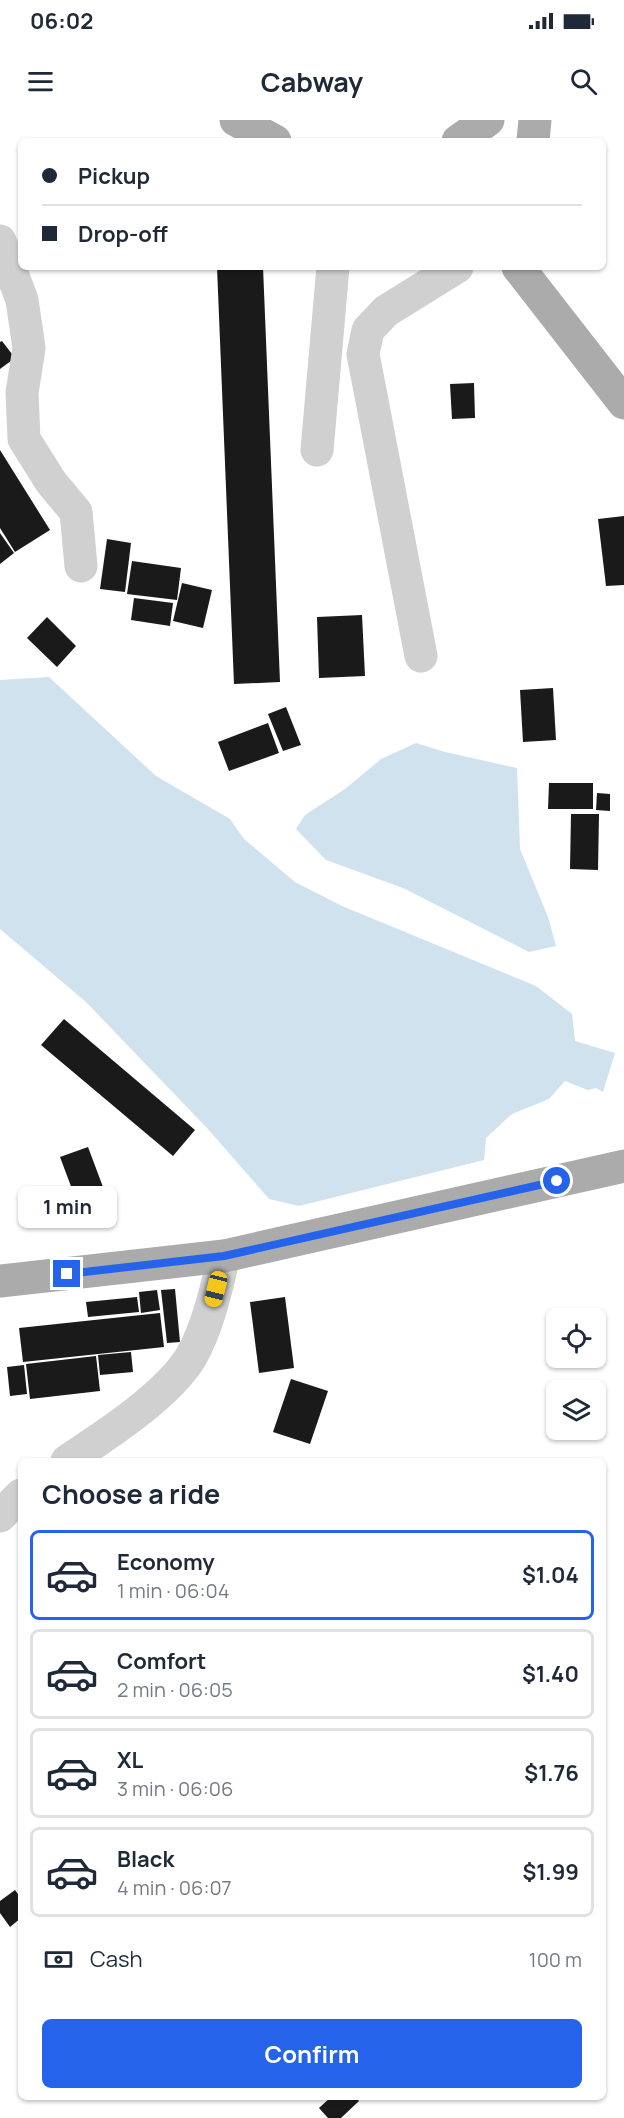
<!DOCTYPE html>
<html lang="en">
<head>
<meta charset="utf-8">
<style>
	:root { --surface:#fff; --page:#f2f2f3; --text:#1f2937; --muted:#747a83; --line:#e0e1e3; --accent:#2563eb }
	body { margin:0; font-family:Manrope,sans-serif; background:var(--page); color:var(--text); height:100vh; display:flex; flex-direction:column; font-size:22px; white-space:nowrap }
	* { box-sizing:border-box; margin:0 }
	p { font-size:20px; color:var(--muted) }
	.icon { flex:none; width:33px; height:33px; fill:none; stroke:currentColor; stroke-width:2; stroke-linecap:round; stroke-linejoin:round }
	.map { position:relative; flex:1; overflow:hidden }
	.side { position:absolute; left:18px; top:1338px; width:588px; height:642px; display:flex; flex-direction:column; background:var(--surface); border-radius:9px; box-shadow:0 2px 4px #0004 }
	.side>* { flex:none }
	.top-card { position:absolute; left:18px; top:18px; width:588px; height:132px; border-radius:9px; box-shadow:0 2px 4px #0004; display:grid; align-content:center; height:132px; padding:0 24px; background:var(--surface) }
	.controls { position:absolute; left:546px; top:1188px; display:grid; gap:12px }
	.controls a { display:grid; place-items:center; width:60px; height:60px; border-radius:9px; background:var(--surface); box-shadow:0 2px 4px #0004; font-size:30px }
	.end { position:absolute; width:27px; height:27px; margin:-14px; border:8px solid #2563eb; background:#fff; box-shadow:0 0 0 3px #fff }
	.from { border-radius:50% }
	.bubble { position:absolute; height:42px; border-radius:9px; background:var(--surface); box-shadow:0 2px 4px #0004; font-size:20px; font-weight:700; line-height:42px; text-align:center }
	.car { position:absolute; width:18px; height:36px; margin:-18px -9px; border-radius:8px; box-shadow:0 0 4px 2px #0007; background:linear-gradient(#f5c518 24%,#345 0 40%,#f5c518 0 76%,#345 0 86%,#f5c518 0) }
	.top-card b { display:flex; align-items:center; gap:21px; height:57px; font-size:22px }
	.top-card b+b { border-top:2px solid var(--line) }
	.top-card i { width:15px; height:15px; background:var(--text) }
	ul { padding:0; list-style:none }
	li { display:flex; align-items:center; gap:18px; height:90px; margin:0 12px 9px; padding:0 12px; border:3px solid var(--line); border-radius:9px }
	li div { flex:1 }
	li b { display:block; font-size:22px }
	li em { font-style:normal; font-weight:700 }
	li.selected { border-color:var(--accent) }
	li>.icon { width:54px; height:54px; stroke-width:1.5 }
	h2 { padding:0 24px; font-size:27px; line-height:72px }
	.pay { display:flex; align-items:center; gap:15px; height:66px; padding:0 24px; font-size:22px }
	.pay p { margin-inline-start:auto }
	.action { display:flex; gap:12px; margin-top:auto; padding:12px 24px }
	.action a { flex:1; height:69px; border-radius:9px; background:var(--accent); color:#fff; font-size:24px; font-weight:700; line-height:69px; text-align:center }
	.status { display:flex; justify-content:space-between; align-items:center; height:42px; padding:0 30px; background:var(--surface); direction:ltr }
	.status svg { height:16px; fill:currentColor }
	header { display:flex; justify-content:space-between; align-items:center; height:78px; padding:0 24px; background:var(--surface); font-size:27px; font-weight:700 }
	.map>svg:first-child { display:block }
</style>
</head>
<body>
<div class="status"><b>06:02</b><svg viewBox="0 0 49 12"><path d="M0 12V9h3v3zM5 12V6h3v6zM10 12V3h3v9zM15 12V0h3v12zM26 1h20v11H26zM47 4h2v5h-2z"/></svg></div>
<header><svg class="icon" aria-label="menu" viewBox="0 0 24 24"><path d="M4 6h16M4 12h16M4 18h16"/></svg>Cabway<svg class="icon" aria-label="search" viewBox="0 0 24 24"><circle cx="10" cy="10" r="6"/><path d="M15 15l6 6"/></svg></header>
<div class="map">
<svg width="624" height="1998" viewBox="0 0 624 1998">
	<rect width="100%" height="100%" fill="#fff"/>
	<g fill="#cfe2ee">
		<polygon points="49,557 156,656 230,699 244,719 295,762 342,786 536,866 572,894 575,921 615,933 603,972 596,968 588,970 565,961 549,979 512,994 486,1018 484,1040 299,1086 269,1079 207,1008 86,882 0,809 0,560"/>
		<polygon points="416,623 445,632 517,648 520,729 548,797 556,826 529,832 403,768 326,740 296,709 305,695 345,669 381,639"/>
	</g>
	<g fill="#1a1a1a">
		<polygon points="217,147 263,147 280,562 234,564"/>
		<polygon points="2,221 15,238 0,249 0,222"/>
		<polygon points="474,263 475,298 452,299 450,264"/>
		<polygon points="0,330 50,410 15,432 0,408"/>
		<polygon points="624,396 624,465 606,466 598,399"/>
		<polygon points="0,413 14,433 0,444"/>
		<polygon points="107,419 131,423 125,472 100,469"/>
		<polygon points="132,441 181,448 177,480 127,474"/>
		<polygon points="182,463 212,470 203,508 173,501"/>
		<polygon points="134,478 173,483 170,506 131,500"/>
		<polygon points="362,495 365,556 319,558 317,497"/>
		<polygon points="47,497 76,526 57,547 27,518"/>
		<polygon points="553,568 556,620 523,622 520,570"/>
		<polygon points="286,587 301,625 283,631 268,594"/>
		<polygon points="268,603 279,633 229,651 218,622"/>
		<polygon points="549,663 593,663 593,689 548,689"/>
		<polygon points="597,673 610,674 610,691 596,690"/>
		<polygon points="571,694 599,694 598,750 570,749"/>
		<polygon points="64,899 195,1010 173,1036 41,925"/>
		<polygon points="88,1027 112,1091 84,1101 60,1037"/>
		<polygon points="175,1169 180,1222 167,1223 161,1170"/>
		<polygon points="157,1170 160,1190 141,1193 139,1172"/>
		<polygon points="137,1177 139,1192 88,1197 86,1182"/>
		<polygon points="285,1177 294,1248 259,1253 250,1182"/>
		<polygon points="160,1193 164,1227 23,1242 19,1208"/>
		<polygon points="131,1232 133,1252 100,1255 98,1235"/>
		<polygon points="96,1236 100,1271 30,1279 26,1244"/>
		<polygon points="24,1245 27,1274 10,1276 7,1247"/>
		<polygon points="291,1259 328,1271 310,1324 273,1312"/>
		<polygon points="15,1770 21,1778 21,1798 10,1807 0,1793 0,1781"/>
		<polygon points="331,1977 355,1977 359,1981 341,1998 328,1998 319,1988"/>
	</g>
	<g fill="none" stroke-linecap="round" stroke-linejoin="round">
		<g stroke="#d0d0d0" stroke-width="33">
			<polyline points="0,121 22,180 29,228 22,273 24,319 51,362 76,392 81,446"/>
			<polyline points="317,330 333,147"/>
			<polyline points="421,536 363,234 368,210 386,191 457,147"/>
			<path d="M67,1341C105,1316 167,1276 191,1237C208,1207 216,1170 224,1136"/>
			<polyline points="0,1396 21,1375"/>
		</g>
		<g stroke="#ababab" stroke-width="33">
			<polyline points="236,0 275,21"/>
			<polyline points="458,21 488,0"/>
			<polyline points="533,21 535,0"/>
			<polyline points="518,147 624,283"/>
			<polyline points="0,1161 224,1136 624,1046"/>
		</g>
	</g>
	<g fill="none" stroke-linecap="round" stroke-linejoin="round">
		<polyline stroke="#2563eb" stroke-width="8" points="67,1154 224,1136 557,1061"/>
	</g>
</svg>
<div class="controls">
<a><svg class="icon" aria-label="locate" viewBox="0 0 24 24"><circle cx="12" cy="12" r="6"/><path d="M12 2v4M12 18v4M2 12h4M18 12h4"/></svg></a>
<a><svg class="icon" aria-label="layers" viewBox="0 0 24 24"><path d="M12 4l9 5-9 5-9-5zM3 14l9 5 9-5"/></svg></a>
</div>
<i class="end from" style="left:557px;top:1061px"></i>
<i class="end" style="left:67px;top:1154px"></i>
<div class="bubble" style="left:18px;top:1066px;width:99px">1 min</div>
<i class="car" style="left:216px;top:1169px;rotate:194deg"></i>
<div class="top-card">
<b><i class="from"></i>Pickup</b>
<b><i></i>Drop-off</b>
</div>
<section class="side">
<h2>Choose a ride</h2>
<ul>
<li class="selected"><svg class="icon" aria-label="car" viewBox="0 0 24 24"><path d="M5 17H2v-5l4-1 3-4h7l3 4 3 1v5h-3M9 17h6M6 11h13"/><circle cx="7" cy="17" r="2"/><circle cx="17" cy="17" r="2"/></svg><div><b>Economy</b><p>1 min · 06:04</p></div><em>$1.04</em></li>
<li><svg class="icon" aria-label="car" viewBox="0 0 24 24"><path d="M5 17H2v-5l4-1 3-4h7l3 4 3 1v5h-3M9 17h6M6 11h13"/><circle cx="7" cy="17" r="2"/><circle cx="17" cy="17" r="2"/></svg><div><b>Comfort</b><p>2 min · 06:05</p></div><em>$1.40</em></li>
<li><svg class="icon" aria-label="car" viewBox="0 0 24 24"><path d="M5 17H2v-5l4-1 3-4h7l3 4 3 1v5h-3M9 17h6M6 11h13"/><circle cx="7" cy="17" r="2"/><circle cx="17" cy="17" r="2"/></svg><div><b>XL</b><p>3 min · 06:06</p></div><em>$1.76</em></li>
<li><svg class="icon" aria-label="car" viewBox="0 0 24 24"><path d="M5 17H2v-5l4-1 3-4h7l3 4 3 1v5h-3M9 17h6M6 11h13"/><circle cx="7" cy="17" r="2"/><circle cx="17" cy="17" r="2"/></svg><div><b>Black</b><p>4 min · 06:07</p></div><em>$1.99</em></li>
</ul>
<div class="pay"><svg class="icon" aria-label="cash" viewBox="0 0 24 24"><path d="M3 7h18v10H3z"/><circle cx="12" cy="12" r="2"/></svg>Cash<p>100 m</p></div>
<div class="action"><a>Confirm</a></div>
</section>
</div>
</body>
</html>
